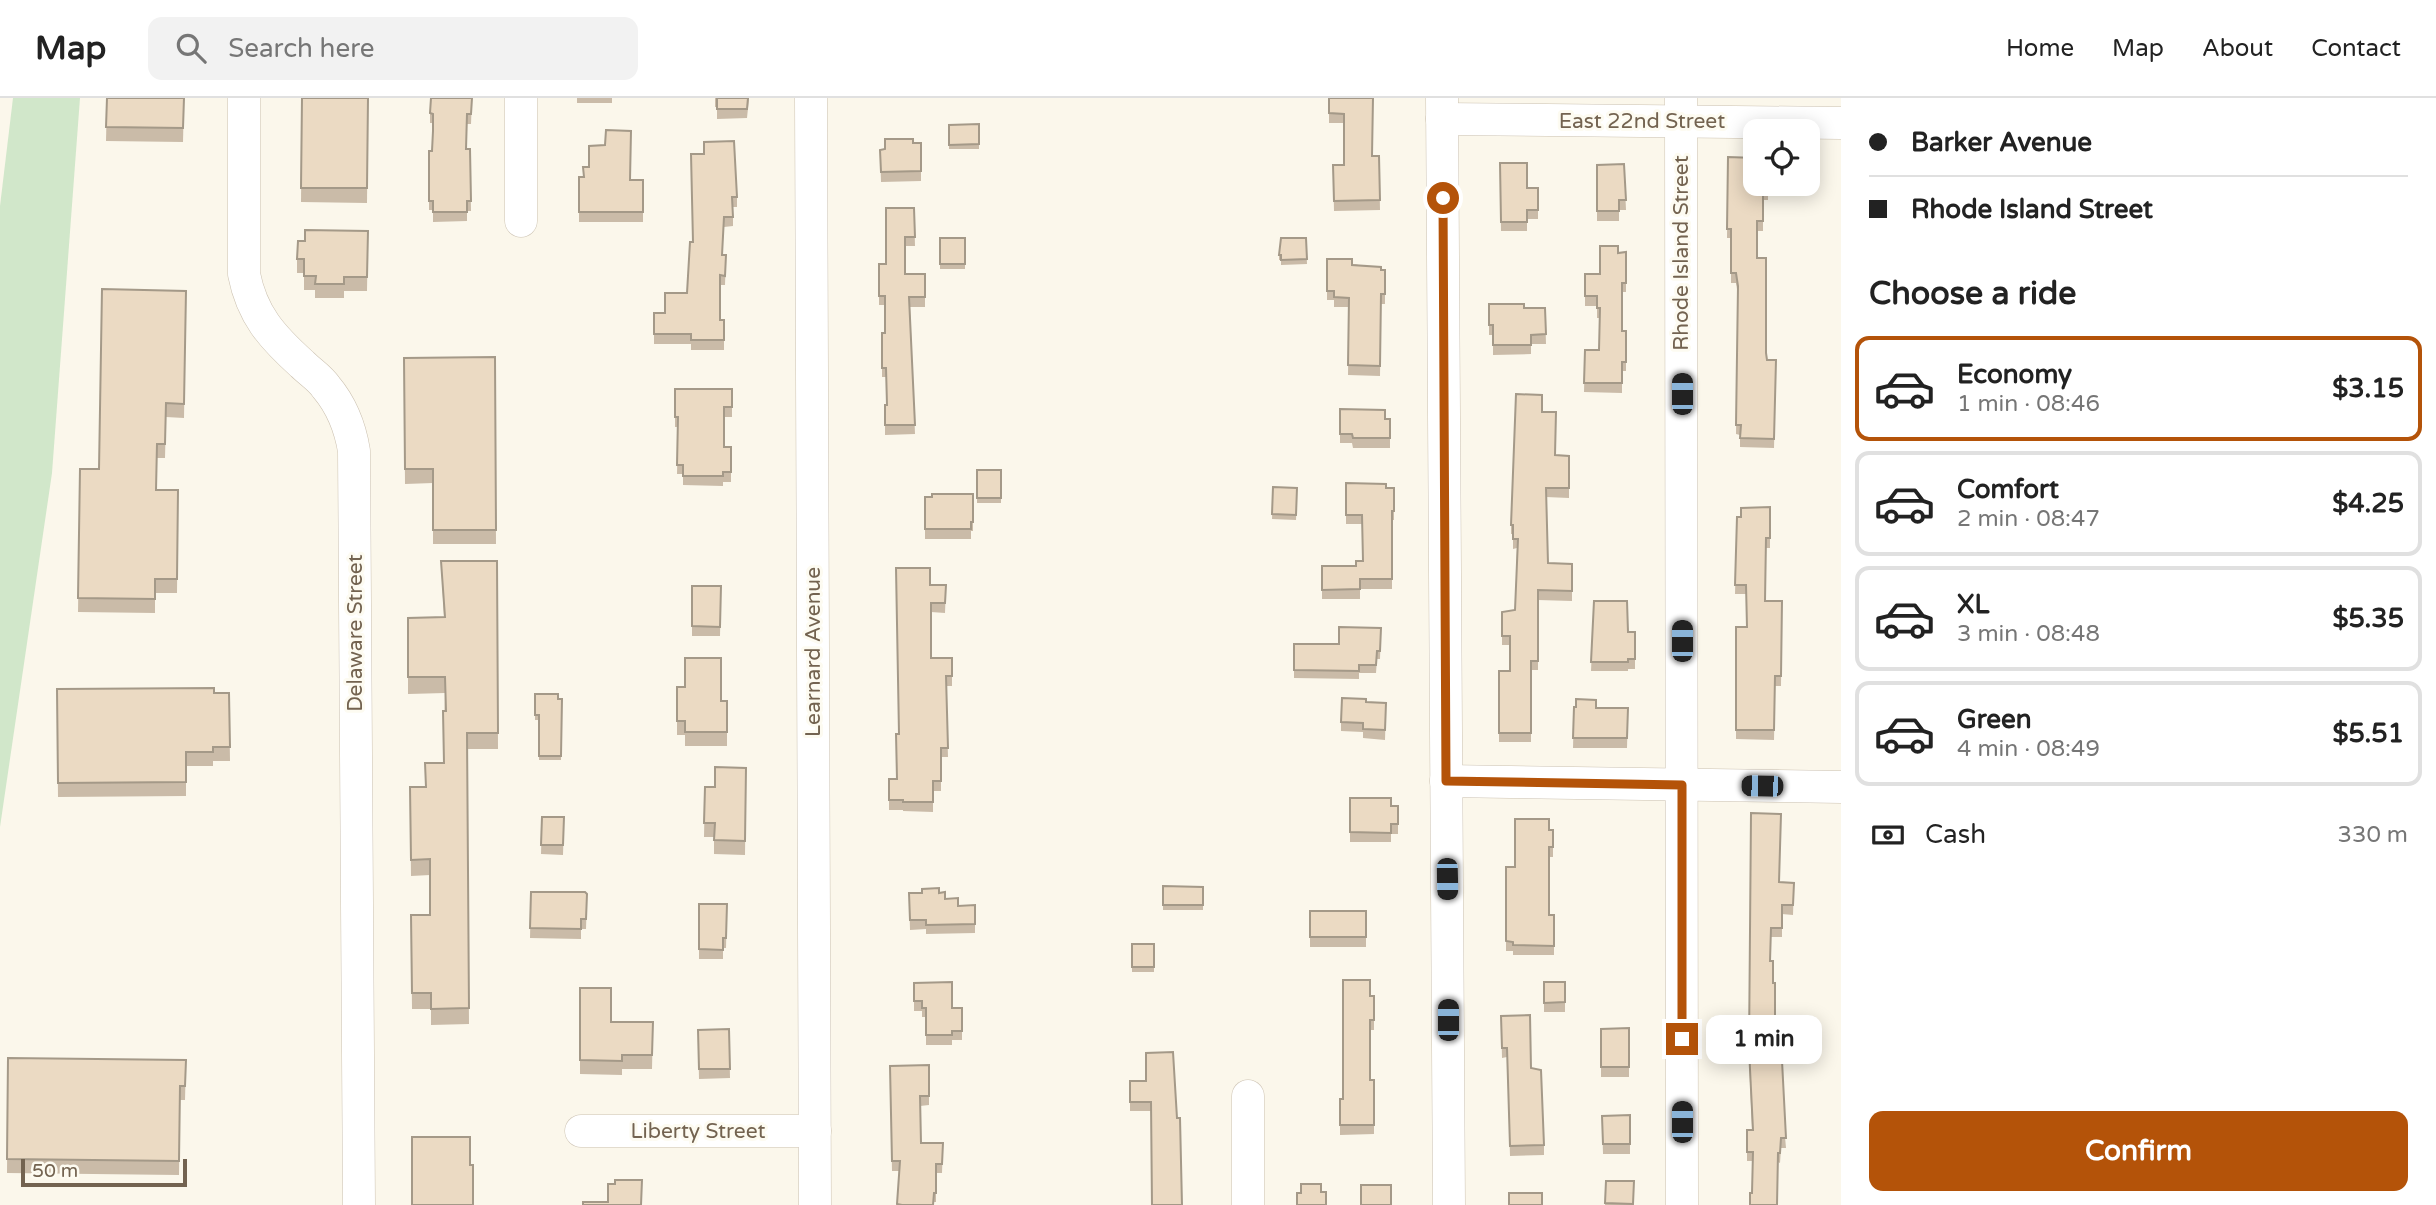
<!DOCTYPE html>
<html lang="en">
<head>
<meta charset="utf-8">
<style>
	:root { --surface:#fff; --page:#f2f2f2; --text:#222; --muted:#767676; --line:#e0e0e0; --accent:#b45309 }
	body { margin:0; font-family:"Varela Round",sans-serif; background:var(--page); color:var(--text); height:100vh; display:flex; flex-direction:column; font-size:26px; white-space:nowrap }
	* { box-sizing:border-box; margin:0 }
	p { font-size:23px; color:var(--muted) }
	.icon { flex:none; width:38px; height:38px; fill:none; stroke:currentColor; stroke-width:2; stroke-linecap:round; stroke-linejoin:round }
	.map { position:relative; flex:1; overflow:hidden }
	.drawer { display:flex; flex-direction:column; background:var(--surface); width:595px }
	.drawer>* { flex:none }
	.banner { display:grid; align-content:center; height:154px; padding:0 28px; background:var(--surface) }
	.tools { position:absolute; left:1743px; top:21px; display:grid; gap:14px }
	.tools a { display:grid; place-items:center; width:77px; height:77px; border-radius:14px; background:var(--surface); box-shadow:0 4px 18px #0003; font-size:35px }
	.scale { position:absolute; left:21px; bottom:18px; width:166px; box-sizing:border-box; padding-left:7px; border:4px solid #736350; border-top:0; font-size:19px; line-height:24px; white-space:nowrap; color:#736350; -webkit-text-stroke:5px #fdfbf1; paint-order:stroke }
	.end { position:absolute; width:32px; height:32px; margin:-16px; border:9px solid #b45309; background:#fff; box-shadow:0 0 0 4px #fff }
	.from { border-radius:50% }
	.bubble { position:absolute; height:49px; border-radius:14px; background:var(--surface); box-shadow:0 4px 18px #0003; font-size:23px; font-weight:700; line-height:49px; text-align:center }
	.car { position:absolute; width:21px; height:42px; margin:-21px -10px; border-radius:9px; box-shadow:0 0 5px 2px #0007; background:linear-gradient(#222 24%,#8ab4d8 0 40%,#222 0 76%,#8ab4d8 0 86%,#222 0) }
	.banner b { display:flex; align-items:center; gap:24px; height:66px; font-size:26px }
	.banner b+b { border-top:2px solid var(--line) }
	.banner i { width:18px; height:18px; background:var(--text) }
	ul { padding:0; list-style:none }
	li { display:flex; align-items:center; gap:21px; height:105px; margin:0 14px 10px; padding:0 14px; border:4px solid var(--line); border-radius:14px }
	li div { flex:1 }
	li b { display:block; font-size:26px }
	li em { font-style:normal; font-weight:700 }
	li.selected { border-color:var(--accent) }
	li>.icon { width:63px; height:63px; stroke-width:1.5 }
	h2 { padding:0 28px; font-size:32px; line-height:84px }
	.pay { display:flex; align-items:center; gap:18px; height:77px; padding:0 28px; font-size:26px }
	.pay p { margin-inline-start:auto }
	.action { display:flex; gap:14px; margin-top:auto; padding:14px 28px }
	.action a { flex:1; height:80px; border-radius:14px; background:var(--accent); color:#fff; font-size:28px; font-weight:700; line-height:80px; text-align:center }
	header { display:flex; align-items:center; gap:42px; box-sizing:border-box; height:98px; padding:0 35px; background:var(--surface); border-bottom:2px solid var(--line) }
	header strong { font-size:33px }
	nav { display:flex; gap:38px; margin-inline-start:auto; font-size:24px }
	.search { width:490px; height:63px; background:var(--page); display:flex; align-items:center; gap:18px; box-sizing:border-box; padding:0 24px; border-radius:14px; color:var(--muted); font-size:26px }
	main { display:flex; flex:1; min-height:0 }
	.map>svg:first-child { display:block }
</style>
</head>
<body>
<header>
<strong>Map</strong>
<div class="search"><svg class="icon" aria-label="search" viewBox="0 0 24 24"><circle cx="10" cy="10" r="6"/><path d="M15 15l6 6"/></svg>Search here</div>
<nav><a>Home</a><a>Map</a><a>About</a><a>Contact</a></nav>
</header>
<main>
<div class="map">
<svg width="1841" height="1107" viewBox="0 0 1841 1107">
	<rect width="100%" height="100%" fill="#fbf7eb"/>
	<polygon fill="#d1e7ca" points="13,0 80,0 52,375 0,729 0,108"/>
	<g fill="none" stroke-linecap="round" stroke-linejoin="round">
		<defs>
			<g id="minor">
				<path d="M244,0V176C252,217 272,239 302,266C310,274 320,280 326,289C342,308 350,328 354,353L359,1107"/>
				<polyline points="521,0 521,123"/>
				<polyline points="811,0 815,1107"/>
				<polyline points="1442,0 1449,1107"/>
				<polyline points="1681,0 1682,1107"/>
				<polyline points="1442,21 1841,25"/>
				<polyline points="1446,683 1841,689"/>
				<polyline points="1248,998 1248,1107"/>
				<polyline points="581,1033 815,1033"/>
			</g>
		</defs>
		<use href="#minor" stroke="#ccc2b2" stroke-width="33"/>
		<use href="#minor" stroke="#fff" stroke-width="32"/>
	</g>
	<g fill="#cabba8">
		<polygon points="107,0 184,0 183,44 106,43"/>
		<polygon points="302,0 368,0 367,105 301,104"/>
		<polygon points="472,0 471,26 467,26 467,51 470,51 471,113 467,113 467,123 433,124 433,112 429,112 429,53 432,53 433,25 430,25 430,15"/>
		<rect x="577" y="0" width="35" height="5"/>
		<polygon points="715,0 749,0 747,20 717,21 717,9 715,9"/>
		<polygon points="1329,0 1373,0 1372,58 1379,58 1380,112 1334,113 1333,67 1344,67 1344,25 1329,25"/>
		<polygon points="979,26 979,51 949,51 949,27"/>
		<polygon points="913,45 921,45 921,83 881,84 880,52"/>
		<polygon points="691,56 737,99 737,109 733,109 733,128 724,129 722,157 726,157 725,187 720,187 720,222 724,222 724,252 691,252 691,246 654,246 654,215 665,215 687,195 693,144"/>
		<polygon points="1728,59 1768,86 1768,102 1763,102 1763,133 1757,133 1757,160 1767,262 1776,262 1774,350 1740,349 1740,337 1736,336 1738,197 1736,185 1731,185 1731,140 1727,140"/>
		<polygon points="1500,65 1527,90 1538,90 1538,121 1527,121 1527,133 1501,133"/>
		<polygon points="1624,66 1626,112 1619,112 1619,123 1597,123 1597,67"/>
		<polygon points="579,79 643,82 643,124 579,124"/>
		<polygon points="914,110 915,148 905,148 905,176 925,176 925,209 910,209 915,336 885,337 885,307 887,307 886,279 882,279 882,235 885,235 885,207 879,207 879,166 886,166"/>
		<polygon points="368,133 367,193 344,193 344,200 315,200 315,192 304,192 304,175 297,175 297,161 305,143"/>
		<rect x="940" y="140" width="25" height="31"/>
		<polygon points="1306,140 1307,166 1281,167 1281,162 1279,162 1279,157"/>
		<polygon points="1626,154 1626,194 1622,194 1622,233 1626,233 1626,273 1622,273 1622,295 1584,294 1585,252 1599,252 1600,220 1597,220 1597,208 1585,208 1585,176 1600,176 1618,155"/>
		<polygon points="1327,161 1385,172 1385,206 1381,206 1380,278 1348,277 1349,209 1334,209 1334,202 1327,202"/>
		<polygon points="186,193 184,320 166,319 165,360 157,360 157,392 178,392 177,495 155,495 155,515 78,514 80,371 99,371"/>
		<polygon points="1489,206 1524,210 1545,210 1546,246 1531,246 1531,256 1493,257 1493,237 1489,237"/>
		<polygon points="495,259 496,446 433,446 433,385 405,386 404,260"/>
		<polygon points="675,291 732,291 732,319 724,319 724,349 731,349 731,384 723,384 723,388 683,387 683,376 677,376 678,329 675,329"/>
		<polygon points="1340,311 1385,321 1390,321 1390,350 1353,350 1352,345 1340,345"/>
		<polygon points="1542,314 1555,357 1569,358 1569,400 1546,399 1548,465 1572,466 1572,503 1538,502 1538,572 1531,572 1531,644 1499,644 1499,573 1510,573 1510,547 1502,547 1502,514 1515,512 1517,450 1513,451 1513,436 1511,436 1511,427"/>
		<rect x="977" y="372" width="24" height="33"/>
		<polygon points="1346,385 1386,390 1394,390 1394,422 1392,422 1392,491 1360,491 1360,501 1322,501 1322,468 1356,468 1363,463 1362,426 1346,426"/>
		<polygon points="1273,389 1297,390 1296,422 1272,421"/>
		<polygon points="973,396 973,433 971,433 971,441 925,441 925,399"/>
		<polygon points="1770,409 1770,450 1766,450 1765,503 1782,503 1781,588 1775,588 1774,642 1736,641 1736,529 1747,529 1746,496 1735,496 1737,419 1741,419"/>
		<polygon points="441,463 497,463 498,651 467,651 469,926 431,927 431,911 412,911 411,817 430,817 430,777 411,778 410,689 425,689 443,665 445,595 408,596 408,520 444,519"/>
		<polygon points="930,487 946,487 945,515 931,514 931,560 952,560 952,588 946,588 948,659 941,659 941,693 933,693 933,714 903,713 903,712 889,712 889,681 897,681 898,636"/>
		<polygon points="692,488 721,488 720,538 692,538"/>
		<polygon points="1594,503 1628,534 1635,534 1635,571 1628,571 1628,573 1591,573"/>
		<polygon points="1381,530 1380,561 1377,561 1376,575 1359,575 1359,581 1294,580 1294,546 1339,546"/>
		<polygon points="677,589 685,589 721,603 727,603 727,648 685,648 685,637 677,637"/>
		<polygon points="57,591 229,595 230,663 213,663 213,668 186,668 186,698 58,699"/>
		<polygon points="535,596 558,601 562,601 561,662 539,662 539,622 535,622"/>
		<polygon points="1366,604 1386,605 1385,642 1363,640 1363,634 1341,633 1341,624"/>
		<polygon points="1574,609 1628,610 1627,650 1573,650"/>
		<polygon points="746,670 745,757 714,756 714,739 704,739 705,689 715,689"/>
		<polygon points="1350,700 1391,708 1398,708 1398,736 1391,736 1391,744 1350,744"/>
		<polygon points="542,719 564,719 563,757 541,756"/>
		<polygon points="1549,732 1553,732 1553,759 1549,759 1549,817 1554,817 1554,857 1513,857 1513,853 1506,853 1506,769 1515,769"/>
		<polygon points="1779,784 1794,785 1793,817 1782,816 1782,839 1771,839 1770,863 1773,885 1775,925 1786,1050 1781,1050 1780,1065 1778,1064 1752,1095 1753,1063 1747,1063 1747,1032 1752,1032 1749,961"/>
		<polygon points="1163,788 1203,789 1203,812 1163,812"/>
		<polygon points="531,794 587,796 586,831 581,831 581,841 530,840"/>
		<polygon points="909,795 939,795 945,801 958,808 975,807 975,835 926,836 926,831 910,832"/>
		<polygon points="699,806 727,806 726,850 723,850 723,861 699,861"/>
		<rect x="1310" y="813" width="56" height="36"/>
		<rect x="1132" y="846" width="22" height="28"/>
		<rect x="1544" y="884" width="21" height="30"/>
		<polygon points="914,885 952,910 962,910 962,942 952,942 952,947 926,947 926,919 922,919 922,913 914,913"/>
		<polygon points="580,890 611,924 653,924 652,971 622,971 622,977 580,976"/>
		<polygon points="1370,898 1374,898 1374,932 1370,932 1370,982 1374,982 1374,1036 1340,1037 1340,1001 1343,1001"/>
		<polygon points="1501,918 1544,1047 1544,1057 1510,1058 1507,959 1502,960"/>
		<polygon points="1629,930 1629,979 1601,979 1601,931"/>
		<polygon points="729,931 730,980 699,981 698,932"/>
		<polygon points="8,960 186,962 185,1002 180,1002 179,1077 7,1075"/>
		<polygon points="929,967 929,1007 920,1008 921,1045 943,1045 942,1075 936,1075 936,1104 934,1104 934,1107 897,1107 899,1073 892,1073 890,968"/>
		<polygon points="1130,983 1146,983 1182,1107 1151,1013 1130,1013"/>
		<polygon points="1630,1017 1630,1056 1603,1056 1602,1018"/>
		<polygon points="1606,1083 1634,1083 1633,1107 1605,1107"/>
	</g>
	<g fill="#ebdac3" stroke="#a49988" stroke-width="2">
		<polygon points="107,0 184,0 183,30 106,29"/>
		<polygon points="302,0 368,0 367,90 301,90"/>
		<polygon points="431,0 472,0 471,16 467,16 466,51 470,51 471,103 467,103 467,114 433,114 433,103 429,103 429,53 432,53 433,33 433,16 430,15"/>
		<polygon points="717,0 748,0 747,11 717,11"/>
		<polygon points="1329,0 1373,0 1372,58 1379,58 1380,102 1334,103 1333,67 1344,67 1344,16 1329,15"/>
		<polygon points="979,26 979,46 949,47 949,27"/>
		<polygon points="606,32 631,33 630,82 643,82 643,114 579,114 579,79 584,79 583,69 589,69 589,48 605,47"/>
		<polygon points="885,41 913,41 913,45 921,45 921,73 881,74 880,52 885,51"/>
		<polygon points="734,43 737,99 732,99 733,119 724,119 722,157 726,157 725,178 720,177 720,222 724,222 724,242 691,242 691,236 654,236 654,215 665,215 665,195 687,195 690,144 693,144 691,56 704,56 704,44"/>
		<polygon points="1728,59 1755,60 1755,86 1768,86 1768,92 1763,92 1763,123 1757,123 1757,160 1766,160 1766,255 1767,262 1776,262 1774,341 1740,340 1741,327 1736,327 1738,188 1736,175 1731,175 1731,131 1727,131"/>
		<polygon points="1500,65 1527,65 1527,90 1538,90 1538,112 1527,112 1527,124 1501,124"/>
		<polygon points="1624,66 1626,102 1619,102 1619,113 1597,113 1597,67"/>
		<polygon points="886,110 914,110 915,139 905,139 905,176 925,176 925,199 909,199 915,327 885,327 885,307 887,307 886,270 882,270 882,235 885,235 885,198 879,198 879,166 886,166"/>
		<polygon points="305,132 368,133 367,179 344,179 344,186 315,186 316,178 304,178 304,161 297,161 298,143 305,143"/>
		<rect x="940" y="140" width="25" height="26"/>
		<polygon points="1281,140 1306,140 1307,161 1281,162 1281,157 1279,157"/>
		<polygon points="1600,148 1618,148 1618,155 1626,154 1626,185 1622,185 1622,233 1626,233 1626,264 1622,264 1622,285 1584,285 1585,252 1599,252 1600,210 1597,210 1597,198 1585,198 1585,176 1600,176"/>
		<polygon points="1327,161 1352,161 1352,167 1381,169 1381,172 1385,172 1385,196 1381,196 1380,268 1348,267 1349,200 1334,199 1334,193 1327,193"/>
		<polygon points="102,191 186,193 184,306 166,305 165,346 157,346 156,392 178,392 177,481 155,481 155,501 78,500 80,371 99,371"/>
		<polygon points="1489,206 1524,206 1524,210 1545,210 1546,236 1531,237 1531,247 1493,247 1493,227 1489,227"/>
		<polygon points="495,259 496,432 433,432 433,371 405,371 404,260"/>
		<polygon points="675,291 732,291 732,309 724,309 724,349 731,349 731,374 723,374 723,378 683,378 683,367 677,367 678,319 675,319"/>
		<polygon points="1516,296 1542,297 1542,314 1556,314 1555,357 1569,358 1569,390 1546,390 1548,465 1572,466 1572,493 1538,492 1538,563 1531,563 1531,635 1499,635 1499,573 1510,573 1510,538 1502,538 1502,514 1515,512 1518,441 1513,441 1513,427 1511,427"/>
		<polygon points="1340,311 1385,312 1385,321 1390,321 1390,340 1353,340 1352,336 1340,336"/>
		<rect x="977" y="372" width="24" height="28"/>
		<polygon points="1346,385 1386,386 1386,390 1394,390 1394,413 1392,413 1392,481 1360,481 1360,491 1322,492 1322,468 1356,468 1356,463 1363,463 1362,417 1346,417"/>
		<polygon points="1273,389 1297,390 1296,417 1272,416"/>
		<polygon points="932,396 973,396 973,424 971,424 971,431 925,431 925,399 932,399"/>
		<polygon points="1770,409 1770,440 1766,440 1765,503 1782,503 1781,578 1775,578 1774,632 1736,632 1736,529 1747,529 1746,487 1735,487 1737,419 1741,419 1741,410"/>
		<polygon points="441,463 497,463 498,635 467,635 469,910 431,911 431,895 412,895 411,817 430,817 430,761 411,762 410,689 426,689 425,665 444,665 443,613 446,613 445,579 408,579 408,520 445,519"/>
		<polygon points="896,470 930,470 930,487 946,487 945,505 931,505 931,560 952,560 952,578 946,578 948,650 941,650 941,683 933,683 933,704 903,704 903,702 889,702 889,681 897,681 896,636 899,636"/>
		<polygon points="692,488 721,488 720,529 692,528"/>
		<polygon points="1594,503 1627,503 1628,534 1635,534 1635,561 1628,561 1628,564 1591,564"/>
		<polygon points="1339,529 1381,530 1380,553 1377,553 1376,567 1359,567 1359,573 1294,572 1294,546 1339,546"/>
		<polygon points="685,560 721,560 721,603 727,603 727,634 685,634 685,623 677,623 677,589 685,589"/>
		<polygon points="214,590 214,595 229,595 230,649 213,649 213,654 186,654 186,684 58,685 57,591"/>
		<polygon points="535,596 558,596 558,601 562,601 561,658 539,658 539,617 535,617"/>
		<polygon points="1342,600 1366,601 1366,604 1386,605 1385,632 1363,631 1363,625 1341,624"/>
		<polygon points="1576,601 1596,602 1596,610 1628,610 1627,640 1573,640 1574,609 1576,609"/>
		<polygon points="715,669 746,670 745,743 714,742 715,725 704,725 705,689 715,689"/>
		<polygon points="1350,700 1391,700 1391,708 1398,708 1398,726 1391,726 1391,735 1350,734"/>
		<polygon points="1751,715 1781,716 1779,784 1794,785 1793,807 1782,807 1782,830 1771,830 1770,863 1773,863 1773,885 1775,885 1775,925 1780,924 1786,1040 1781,1040 1780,1055 1778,1055 1777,1107 1750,1107 1750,1095 1752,1095 1753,1054 1747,1054 1747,1032 1753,1032 1749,951"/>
		<polygon points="542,719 564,719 563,747 541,747"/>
		<polygon points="1515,721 1549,721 1549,732 1553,732 1553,749 1549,749 1549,817 1554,817 1554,848 1513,847 1513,844 1506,843 1506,769 1515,769"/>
		<polygon points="1163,788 1203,789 1203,807 1163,807"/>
		<polygon points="939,790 939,795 945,794 945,801 958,800 958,808 975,807 975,826 926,827 926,822 910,822 909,795 922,795 922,791"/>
		<polygon points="531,794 585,794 587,796 586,821 581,821 581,831 530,830"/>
		<polygon points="699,806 727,806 726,840 723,840 723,852 699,851"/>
		<rect x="1310" y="813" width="56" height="26"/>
		<rect x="1132" y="846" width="22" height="23"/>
		<polygon points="1343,882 1370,882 1370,898 1374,898 1374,922 1370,922 1370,982 1374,982 1374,1027 1340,1027 1340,1001 1343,1001"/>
		<polygon points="952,884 952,910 962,910 962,933 952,933 952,937 926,937 926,910 922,910 922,903 914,903 914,885"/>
		<polygon points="1544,884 1565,884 1565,904 1544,905"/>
		<polygon points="580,890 611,890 611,924 653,924 652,957 622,957 622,963 580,962"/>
		<polygon points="1530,917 1531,970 1541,972 1544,1047 1510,1048 1507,950 1502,950 1501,918"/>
		<polygon points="1629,930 1629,969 1601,969 1601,931"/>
		<polygon points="729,931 730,971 699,971 698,932"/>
		<polygon points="1173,954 1177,1020 1180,1020 1182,1107 1152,1107 1151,1004 1130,1004 1130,983 1146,983 1146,955"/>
		<polygon points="8,960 186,962 185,988 180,988 179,1063 7,1061"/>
		<polygon points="929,967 929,998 920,998 921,1045 943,1045 942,1066 936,1066 936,1095 934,1095 933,1107 902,1107 897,1106 900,1063 892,1063 890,968"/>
		<polygon points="1630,1017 1630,1046 1603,1046 1602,1018"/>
		<polygon points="412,1039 470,1039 470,1067 473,1067 473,1107 412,1107"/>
		<polygon points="615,1082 642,1082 641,1107 583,1107 583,1104 608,1104 608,1086 615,1086"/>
		<polygon points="1606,1083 1634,1083 1633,1106 1605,1105"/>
		<polygon points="1301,1086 1321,1086 1321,1094 1326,1094 1326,1107 1297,1107 1297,1095 1301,1095"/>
		<rect x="1361" y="1087" width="30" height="20"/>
		<rect x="1509" y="1095" width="33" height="12"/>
	</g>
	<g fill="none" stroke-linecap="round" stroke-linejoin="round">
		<polyline stroke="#b45309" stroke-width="9" points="1443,100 1446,683 1682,687 1682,941"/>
	</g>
	<g text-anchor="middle" stroke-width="6" stroke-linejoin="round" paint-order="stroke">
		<g font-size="21" fill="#736350" stroke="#fdfbf1">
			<text x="1642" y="30">East 22nd Street</text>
			<text transform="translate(1681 155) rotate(-90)" y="7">Rhode Island Street</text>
			<text transform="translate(355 535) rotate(-90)" y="7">Delaware Street</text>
			<text transform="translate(813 554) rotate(-90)" y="7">Learnard Avenue</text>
			<text x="698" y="1040">Liberty Street</text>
		</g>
	</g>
</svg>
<div class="tools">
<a><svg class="icon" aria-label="locate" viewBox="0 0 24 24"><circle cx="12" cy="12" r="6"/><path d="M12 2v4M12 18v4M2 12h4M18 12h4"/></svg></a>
</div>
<div class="scale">50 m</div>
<i class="end from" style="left:1443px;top:100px"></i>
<i class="end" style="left:1682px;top:941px"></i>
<div class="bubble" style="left:1706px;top:917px;width:116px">1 min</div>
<i class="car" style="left:1682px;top:296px;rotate:0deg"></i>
<i class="car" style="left:1682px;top:543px;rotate:0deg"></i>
<i class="car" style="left:1762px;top:688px;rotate:271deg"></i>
<i class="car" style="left:1447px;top:781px;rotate:179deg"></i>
<i class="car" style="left:1448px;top:922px;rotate:0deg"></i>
<i class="car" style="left:1682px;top:1024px;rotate:0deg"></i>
</div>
<section class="drawer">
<div class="banner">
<b><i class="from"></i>Barker Avenue</b>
<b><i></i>Rhode Island Street</b>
</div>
<h2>Choose a ride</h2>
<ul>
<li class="selected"><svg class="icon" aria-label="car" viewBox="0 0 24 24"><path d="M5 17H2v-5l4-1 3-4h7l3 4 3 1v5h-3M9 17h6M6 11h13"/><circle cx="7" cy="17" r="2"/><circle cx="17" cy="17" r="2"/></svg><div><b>Economy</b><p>1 min · 08:46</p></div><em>$3.15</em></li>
<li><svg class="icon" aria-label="car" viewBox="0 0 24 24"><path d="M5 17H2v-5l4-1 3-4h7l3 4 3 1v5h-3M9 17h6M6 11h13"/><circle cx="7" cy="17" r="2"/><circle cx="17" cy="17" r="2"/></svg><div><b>Comfort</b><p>2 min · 08:47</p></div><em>$4.25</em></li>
<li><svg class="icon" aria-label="car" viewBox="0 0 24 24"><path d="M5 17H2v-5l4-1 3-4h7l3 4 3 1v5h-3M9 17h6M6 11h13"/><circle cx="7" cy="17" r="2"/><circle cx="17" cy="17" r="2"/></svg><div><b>XL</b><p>3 min · 08:48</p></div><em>$5.35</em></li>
<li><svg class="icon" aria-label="car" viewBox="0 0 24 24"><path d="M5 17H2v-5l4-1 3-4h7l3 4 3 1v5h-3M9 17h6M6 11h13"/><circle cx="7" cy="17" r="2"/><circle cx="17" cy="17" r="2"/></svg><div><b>Green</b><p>4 min · 08:49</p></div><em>$5.51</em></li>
</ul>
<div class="pay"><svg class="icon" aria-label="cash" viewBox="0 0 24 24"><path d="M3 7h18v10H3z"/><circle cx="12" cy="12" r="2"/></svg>Cash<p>330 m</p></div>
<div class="action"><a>Confirm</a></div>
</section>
</main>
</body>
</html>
